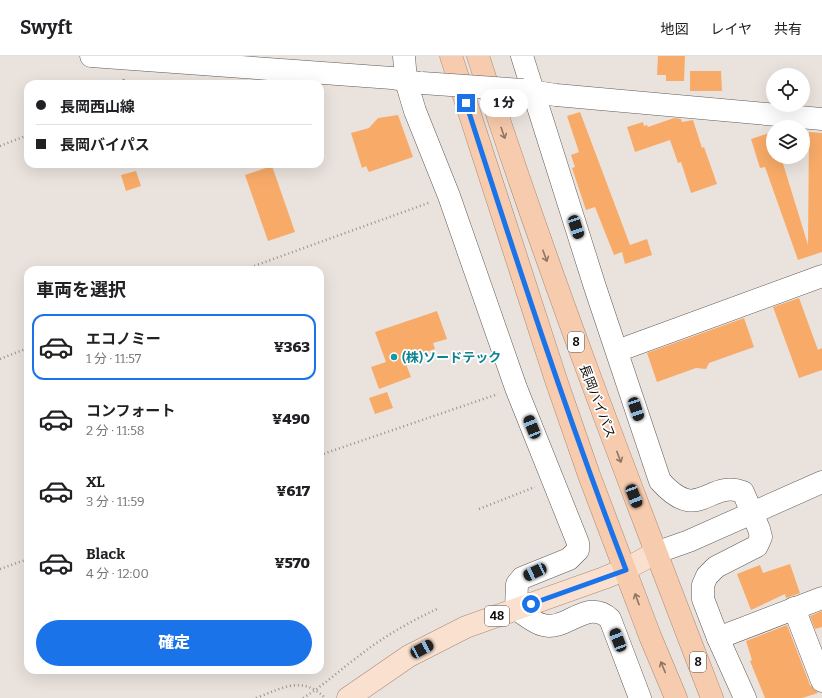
<!DOCTYPE html>
<html lang="ja">
<head>
<meta charset="utf-8">
<style>
	:root { --surface:#fff; --page:#f2f2f2; --text:#202124; --muted:#757577; --line:#e0e0e0; --accent:#1a73e8 }
	body { margin:0; font-family:Bitter,"Noto Sans JP",serif; background:var(--page); color:var(--text); height:100vh; display:flex; flex-direction:column; font-size:15px; white-space:nowrap }
	* { box-sizing:border-box; margin:0 }
	p { font-size:13px; color:var(--muted) }
	.icon { flex:none; width:22px; height:22px; fill:none; stroke:currentColor; stroke-width:2; stroke-linecap:round; stroke-linejoin:round }
	.map { position:relative; flex:1; overflow:hidden }
	.side { position:absolute; left:24px; top:210px; width:300px; height:408px; display:flex; flex-direction:column; background:var(--surface); border-radius:12px; box-shadow:0 4px 16px #0002 }
	.side>* { flex:none }
	.top-card { position:absolute; left:24px; top:24px; width:300px; height:88px; border-radius:12px; box-shadow:0 4px 16px #0002; display:grid; align-content:center; height:88px; padding:0 12px; background:var(--surface) }
	.buttons { position:absolute; left:766px; top:12px; display:grid; gap:8px }
	.buttons a { display:grid; place-items:center; width:44px; height:44px; border-radius:50%; background:var(--surface); box-shadow:0 4px 16px #0002; font-size:20px }
	.end { position:absolute; width:18px; height:18px; margin:-9px; border:5px solid #1a73e8; background:#fff; box-shadow:0 0 0 2px #fff }
	.from { border-radius:50% }
	.bubble { position:absolute; height:28px; border-radius:14px; background:var(--surface); box-shadow:0 4px 16px #0002; font-size:13px; font-weight:800; line-height:28px; text-align:center }
	.car { position:absolute; width:12px; height:24px; margin:-12px -6px; border-radius:5px; box-shadow:0 0 3px 1px #0007; background:linear-gradient(#222 24%,#8ab4d8 0 40%,#222 0 76%,#8ab4d8 0 86%,#222 0) }
	.top-card b { display:flex; align-items:center; gap:14px; height:38px; font-size:15px }
	.top-card b+b { border-top:1px solid var(--line) }
	.top-card i { width:10px; height:10px; background:var(--text) }
	ul { padding:0; list-style:none }
	li { display:flex; align-items:center; gap:12px; height:66px; margin:0 8px 6px; padding:0 4px; border:2px solid transparent; border-radius:12px }
	li div { flex:1 }
	li b { display:block; font-size:15px }
	li em { font-style:normal; font-weight:800 }
	li.current { border-color:var(--accent) }
	li>.icon { width:36px; height:36px; stroke-width:1.5 }
	h2 { padding:0 12px; font-size:18px; line-height:48px }
	.cta { display:flex; gap:8px; margin-top:auto; padding:8px 12px }
	.cta a { flex:1; height:46px; border-radius:24px; background:var(--accent); color:#fff; font-size:16px; font-weight:800; line-height:46px; text-align:center }
	header { display:flex; align-items:center; gap:24px; box-sizing:border-box; height:56px; padding:0 20px; background:var(--surface); border-bottom:1px solid var(--line) }
	header strong { font-size:19px }
	nav { display:flex; gap:22px; margin-inline-start:auto; font-size:14px }
	.map>svg:first-child { display:block }
</style>
</head>
<body>
<header>
<strong>Swyft</strong>
<nav><a>地図</a><a>レイヤ</a><a>共有</a></nav>
</header>
<div class="map">
<svg width="822" height="642" viewBox="0 0 822 642">
	<rect width="100%" height="100%" fill="#eae2dc"/>
	<g fill="#f8ab68">
		<polygon points="658,0 685,0 684,25 666,25 666,19 657,19"/>
		<polygon points="690,15 721,15 722,35 690,35"/>
		<polygon points="580,56 630,189 647,183 652,199 625,208 622,196 614,199 595,151 586,154 572,112 575,111 571,99 579,96 567,60"/>
		<polygon points="398,59 413,101 369,116 366,110 362,112 351,77 369,72 378,62"/>
		<polygon points="674,62 681,63 682,66 693,64 702,92 704,91 717,128 691,137 681,106 678,107 670,84 635,96 627,71 643,66 644,70 647,69 648,71"/>
		<polygon points="773,76 773,101 781,101 808,189 809,76 822,77 822,196 798,204 765,111 760,112 751,83"/>
		<polygon points="272,110 295,176 268,185 245,119"/>
		<polygon points="136,115 141,130 126,135 121,119"/>
		<polygon points="799,242 818,294 822,292 822,314 799,322 773,251"/>
		<polygon points="437,255 447,283 433,287 435,293 404,303 411,321 379,333 371,311 386,306 375,276"/>
		<polygon points="744,262 754,291 709,307 706,313 696,312 657,326 647,297"/>
		<polygon points="387,336 393,352 375,358 369,342"/>
		<polygon points="790,508 800,537 786,542 785,538 751,554 737,518 760,509 763,517"/>
		<polygon points="822,555 822,571 815,573 810,560"/>
		<polygon points="787,569 810,629 818,637 802,642 765,642 750,605 752,604 746,585"/>
	</g>
	<g fill="none" stroke-linecap="round" stroke-linejoin="round">
		<defs>
			<g id="minor">
				<polyline points="91,0 392,22 419,27"/>
				<path d="M404,0L406,25L415,55L449,140L516,332L578,487V494L569,503L522,522L517,528L516,553C524,558 534,567 543,569C566,576 588,541 610,563L640,642"/>
				<path d="M522,0L595,231L660,425C699,469 708,423 743,436L759,473L761,481L757,490L716,511L707,520L703,529V543L718,582L745,642"/>
				<polyline points="523,34 556,39 822,63"/>
				<polyline points="617,295 822,220"/>
				<polyline points="655,497 689,485 822,426"/>
				<polyline points="794,552 822,625"/>
				<polyline points="718,582 822,542"/>
			</g>
			<polyline id="major" points="348,642 409,600 466,571 604,522 626,513 655,497"/>
			<g id="highway">
				<polyline points="451,0 556,324 589,419 650,580 676,642"/>
				<path d="M478,0C548,217 630,429 712,642"/>
			</g>
		</defs>
		<use href="#minor" stroke="#615a55" stroke-width="23"/>
		<use href="#major" stroke="#a68975" stroke-width="23"/>
		<use href="#highway" stroke="#a68975" stroke-width="23"/>
		<g stroke="#98928e" stroke-width="2.5" stroke-dasharray="1 3" stroke-linecap="butt">
			<polyline points="123,28 124,21"/>
			<polyline points="0,90 28,79"/>
			<polyline points="243,214 431,146"/>
			<polyline points="0,303 28,292"/>
			<polyline points="320,399 498,338"/>
			<polyline points="479,453 535,431"/>
			<polyline points="0,513 28,503"/>
			<path d="M256,642C283,632 302,619 325,642"/>
			<path d="M303,642C322,631 337,616 355,603C381,582 409,566 439,552"/>
		</g>
		<use href="#minor" stroke="#fff" stroke-width="22"/>
		<use href="#major" stroke="#fae0ce" stroke-width="22"/>
		<use href="#highway" stroke="#f7cbad" stroke-width="22"/>
		<defs>
			<polyline id="minor-bridge" points="422,27 523,34"/>
		</defs>
		<use href="#minor-bridge" stroke="#615a55" stroke-width="23" stroke-linecap="butt"/>
		<use href="#minor-bridge" stroke="#fff" stroke-width="22"/>
	</g>
	<defs><path id="oneway-shaft" d="M-6 0H5M1.5-3L5.5 0L1.5 3" fill="none" stroke-width="1.6" stroke-linecap="round" stroke-linejoin="round"/></defs>
	<g stroke="#907665">
		<use href="#oneway-shaft" transform="translate(503 77) rotate(71)"/>
		<use href="#oneway-shaft" transform="translate(545 200) rotate(70)"/>
		<use href="#oneway-shaft" transform="translate(619 401) rotate(69)"/>
		<use href="#oneway-shaft" transform="translate(637 543) rotate(-110)"/>
		<use href="#oneway-shaft" transform="translate(663 611) rotate(-112)"/>
	</g>
	<g fill="none" stroke-linecap="round" stroke-linejoin="round">
		<path stroke="#1a73e8" stroke-width="5" d="M466,47C516,204 567,360 626,514L531,548"/>
	</g>
	<circle fill="#0f9aa8" stroke="#fff" stroke-width="1.5" cx="394" cy="301" r="4"/>
	<g text-anchor="middle" stroke-width="3.5" stroke-linejoin="round" paint-order="stroke">
		<g fill="#fff" stroke="#585655" stroke-width="1">
			<rect x="568" y="276" width="16" height="20" rx="3"/>
			<rect x="485" y="550" width="24" height="20" rx="3"/>
			<rect x="690" y="596" width="16" height="20" rx="3"/>
		</g>
		<g font-size="12" font-weight="bold" fill="#110e0c">
			<text x="576" y="290">8</text>
			<text x="497" y="564">48</text>
			<text x="698" y="610">8</text>
		</g>
		<g font-size="13" font-weight="bold" fill="#0d838f" stroke="#fff" text-anchor="start">
			<text x="402" y="306">(株)ソードテック</text>
		</g>
		<g font-size="13" fill="#110e0c" stroke="#fff">
			<text transform="translate(598 345) rotate(69)" y="5">長岡バイパス</text>
		</g>
	</g>
</svg>
<div class="buttons">
<a><svg class="icon" aria-label="locate" viewBox="0 0 24 24"><circle cx="12" cy="12" r="6"/><path d="M12 2v4M12 18v4M2 12h4M18 12h4"/></svg></a>
<a><svg class="icon" aria-label="layers" viewBox="0 0 24 24"><path d="M12 4l9 5-9 5-9-5zM3 14l9 5 9-5"/></svg></a>
</div>
<i class="end from" style="left:531px;top:548px"></i>
<i class="end" style="left:466px;top:47px"></i>
<div class="bubble" style="left:480px;top:33px;width:48px">1 分</div>
<i class="car" style="left:576px;top:171px;rotate:162deg"></i>
<i class="car" style="left:636px;top:353px;rotate:162deg"></i>
<i class="car" style="left:532px;top:371px;rotate:338deg"></i>
<i class="car" style="left:634px;top:440px;rotate:159deg"></i>
<i class="car" style="left:535px;top:516px;rotate:245deg"></i>
<i class="car" style="left:618px;top:584px;rotate:339deg"></i>
<i class="car" style="left:422px;top:593px;rotate:62deg"></i>
<div class="top-card">
<b><i class="from"></i>長岡西山線</b>
<b><i></i>長岡バイパス</b>
</div>
<section class="side">
<h2>車両を選択</h2>
<ul>
<li class="current"><svg class="icon" aria-label="car" viewBox="0 0 24 24"><path d="M5 17H2v-5l4-1 3-4h7l3 4 3 1v5h-3M9 17h6M6 11h13"/><circle cx="7" cy="17" r="2"/><circle cx="17" cy="17" r="2"/></svg><div><b>エコノミー</b><p>1 分 · 11:57</p></div><em>¥363</em></li>
<li><svg class="icon" aria-label="car" viewBox="0 0 24 24"><path d="M5 17H2v-5l4-1 3-4h7l3 4 3 1v5h-3M9 17h6M6 11h13"/><circle cx="7" cy="17" r="2"/><circle cx="17" cy="17" r="2"/></svg><div><b>コンフォート</b><p>2 分 · 11:58</p></div><em>¥490</em></li>
<li><svg class="icon" aria-label="car" viewBox="0 0 24 24"><path d="M5 17H2v-5l4-1 3-4h7l3 4 3 1v5h-3M9 17h6M6 11h13"/><circle cx="7" cy="17" r="2"/><circle cx="17" cy="17" r="2"/></svg><div><b>XL</b><p>3 分 · 11:59</p></div><em>¥617</em></li>
<li><svg class="icon" aria-label="car" viewBox="0 0 24 24"><path d="M5 17H2v-5l4-1 3-4h7l3 4 3 1v5h-3M9 17h6M6 11h13"/><circle cx="7" cy="17" r="2"/><circle cx="17" cy="17" r="2"/></svg><div><b>Black</b><p>4 分 · 12:00</p></div><em>¥570</em></li>
</ul>
<div class="cta"><a>確定</a></div>
</section>
</div>
</body>
</html>
